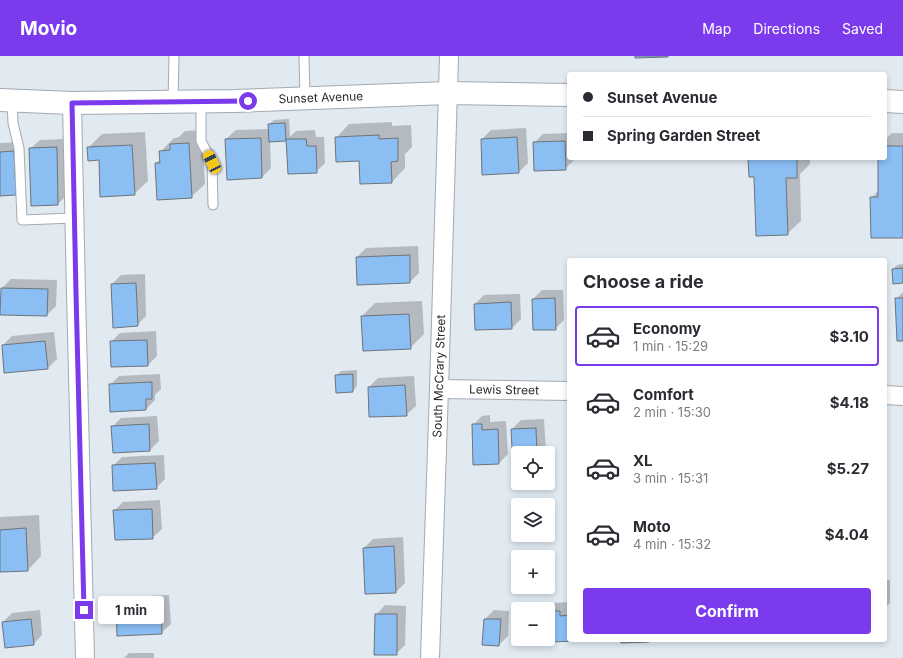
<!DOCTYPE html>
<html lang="en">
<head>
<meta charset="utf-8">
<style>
	:root { --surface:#fff; --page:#f7f7f7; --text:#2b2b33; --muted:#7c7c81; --line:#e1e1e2; --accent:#7c3aed }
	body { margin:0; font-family:Inter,sans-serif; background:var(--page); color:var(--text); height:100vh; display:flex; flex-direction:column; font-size:15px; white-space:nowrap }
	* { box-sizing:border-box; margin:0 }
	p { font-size:13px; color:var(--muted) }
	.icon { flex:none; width:22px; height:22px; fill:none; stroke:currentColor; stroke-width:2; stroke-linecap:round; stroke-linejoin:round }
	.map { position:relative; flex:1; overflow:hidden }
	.sheet { position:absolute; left:567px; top:202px; width:320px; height:384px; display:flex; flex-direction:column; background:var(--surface); border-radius:4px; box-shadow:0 2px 6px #0003 }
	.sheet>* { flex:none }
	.top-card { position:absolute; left:567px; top:16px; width:320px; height:88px; border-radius:4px; box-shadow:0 2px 6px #0003; display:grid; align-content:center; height:88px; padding:0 16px; background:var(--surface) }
	.fabs { position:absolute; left:511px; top:390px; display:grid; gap:8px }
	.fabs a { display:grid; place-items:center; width:44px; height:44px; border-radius:4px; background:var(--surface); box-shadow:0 2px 6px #0003; font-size:20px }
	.end { position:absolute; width:18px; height:18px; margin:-9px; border:5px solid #7c3aed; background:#fff; box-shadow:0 0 0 2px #fff }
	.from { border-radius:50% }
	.bubble { position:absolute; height:28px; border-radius:4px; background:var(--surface); box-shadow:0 2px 6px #0003; font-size:13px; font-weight:700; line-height:28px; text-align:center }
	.car { position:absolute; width:12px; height:24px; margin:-12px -6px; border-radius:5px; box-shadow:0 0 3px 1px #0007; background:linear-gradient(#f5c518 24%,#345 0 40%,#f5c518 0 76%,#345 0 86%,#f5c518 0) }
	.top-card b { display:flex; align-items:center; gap:14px; height:38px; font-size:15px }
	.top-card b+b { border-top:1px solid var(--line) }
	.top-card i { width:10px; height:10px; background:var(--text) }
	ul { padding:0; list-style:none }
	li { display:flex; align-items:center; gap:12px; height:60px; margin:0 8px 6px; padding:0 8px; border:2px solid transparent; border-radius:4px }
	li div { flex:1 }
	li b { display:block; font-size:15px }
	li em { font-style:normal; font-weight:700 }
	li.active { border-color:var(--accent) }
	li>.icon { width:36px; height:36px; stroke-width:1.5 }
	h2 { padding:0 16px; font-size:18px; line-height:48px }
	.primary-button { display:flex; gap:8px; margin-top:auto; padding:8px 16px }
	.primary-button a { flex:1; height:46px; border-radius:4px; background:var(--accent); color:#fff; font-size:16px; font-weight:700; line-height:46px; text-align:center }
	header { display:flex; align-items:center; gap:24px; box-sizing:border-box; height:56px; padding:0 20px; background:var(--accent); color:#fff }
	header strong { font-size:19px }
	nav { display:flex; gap:22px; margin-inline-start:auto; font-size:14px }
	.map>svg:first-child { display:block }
</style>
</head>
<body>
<header>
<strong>Movio</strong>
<nav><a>Map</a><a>Directions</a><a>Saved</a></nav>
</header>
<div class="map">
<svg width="903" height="602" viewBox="0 0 903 602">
	<rect width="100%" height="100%" fill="#e1e9f1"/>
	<g fill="#0003">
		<polygon points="289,63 290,81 296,75 315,74 316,81 324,81 325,107 316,116 289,117 287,83 286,84 270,85 271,112 262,121 226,83 236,74 269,73 269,68 274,64"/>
		<polygon points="392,66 392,70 411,69 412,91 405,98 405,112 392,126 360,104 336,82 349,68"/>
		<polygon points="526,72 528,107 519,116 482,83 491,74"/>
		<polygon points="202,74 205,128 191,141 156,107 161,103 161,95 174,82 179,81 185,75"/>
		<polygon points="145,76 148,125 134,138 88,92 102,78"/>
		<polygon points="569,77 569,102 574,102 574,104 565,113 534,87 543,78"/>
		<polygon points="892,77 903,77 903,181 871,142 879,134 879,102 885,102 885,84"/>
		<polygon points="65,83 67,139 58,148 32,149 30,93 40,84"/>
		<polygon points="22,86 24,129 15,138 0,139 0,87"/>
		<polygon points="751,102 810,102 810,108 800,118 801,165 787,178 755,120 749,104"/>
		<polygon points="418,190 419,217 410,226 357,228 357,201 366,192"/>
		<polygon points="903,208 903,226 893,213 897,209"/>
		<polygon points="145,218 146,260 137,269 112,228 121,219"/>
		<polygon points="11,223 57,224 56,250 47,259 2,232"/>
		<polygon points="542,234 563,234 564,264 555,273 533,243"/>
		<polygon points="903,236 903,284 896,243"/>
		<polygon points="520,238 521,263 512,272 475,248 484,239"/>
		<polygon points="422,245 424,278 410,292 362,260 375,247"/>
		<polygon points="156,275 157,300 148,309 111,286 120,277"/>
		<polygon points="54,276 57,303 48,312 3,289 12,280"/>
		<polygon points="357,314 357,330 353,335 336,320 341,315"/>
		<polygon points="160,318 161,333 155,339 155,344 146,353 111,355 110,329 119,320"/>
		<polygon points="414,320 416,350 406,359 369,331 378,322"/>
		<polygon points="490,359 490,366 506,365 508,398 499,407 473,369 482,360"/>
		<polygon points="157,360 159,385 150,394 112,371 121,362"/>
		<polygon points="544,363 546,397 518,397 518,411 512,373 521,364"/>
		<polygon points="164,399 165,423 156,432 113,410 122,401"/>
		<polygon points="160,444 162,473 152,482 114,455 123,446"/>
		<polygon points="39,459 41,500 28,514 0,515 0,461"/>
		<polygon points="403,481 405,527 396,536 364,492 373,483"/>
		<polygon points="885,524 890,524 890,547 885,552"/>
		<polygon points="169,539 171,568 161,577 117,550 126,541"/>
		<polygon points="569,546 569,584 576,584 525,586 525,583 548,583 548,553 536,553 547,553 553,547"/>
		<polygon points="385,549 406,550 405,589 396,598 376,559"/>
		<polygon points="40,554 42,579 33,589 3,566 12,557"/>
		<polygon points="494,554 509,555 508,580 499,589 485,563"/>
		<polygon points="129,597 154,597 154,602 124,602"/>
	</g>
	<g fill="#8bbef3" stroke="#6d747b">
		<polygon points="635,0 668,0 668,1 635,2"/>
		<polygon points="285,67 286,85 269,86 268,68"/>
		<polygon points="379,79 379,83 398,82 398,105 391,106 392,127 360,128 359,105 336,106 335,81"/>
		<polygon points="517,81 519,117 482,119 481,83"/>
		<polygon points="261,82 262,122 227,124 225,83"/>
		<polygon points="286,83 306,83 307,90 316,90 317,117 288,118"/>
		<polygon points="565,85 566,114 534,115 533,86"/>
		<polygon points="189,87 192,142 157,144 155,107 160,107 159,95 170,94 170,88"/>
		<polygon points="132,89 135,139 100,141 99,104 88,105 87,91"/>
		<polygon points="885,90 903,90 903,182 871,182 870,141 878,141 878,102 885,102"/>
		<polygon points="57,91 58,149 31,150 29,92"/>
		<polygon points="14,95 16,139 0,140 0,96"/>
		<polygon points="797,102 797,122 786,122 788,179 756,180 754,121 749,121 748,103"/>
		<polygon points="410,199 410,227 357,229 356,201"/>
		<polygon points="903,212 903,227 893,228 892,213"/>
		<polygon points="136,227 138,270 113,272 111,228"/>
		<polygon points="1,232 48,233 47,260 0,259"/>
		<polygon points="555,242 556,274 533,274 532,243"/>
		<polygon points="895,242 903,242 903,285 897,285"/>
		<polygon points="511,246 512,273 475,274 474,248"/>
		<polygon points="409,258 411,293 363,295 361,260"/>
		<polygon points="147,284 148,310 111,311 110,285"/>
		<polygon points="45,285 48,313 4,317 2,289"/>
		<polygon points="353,318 353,336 336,337 335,319"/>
		<polygon points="152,326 152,343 146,343 146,354 110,356 109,328"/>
		<polygon points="405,329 407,360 369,361 368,331"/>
		<polygon points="149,368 150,395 113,397 111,370"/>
		<polygon points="472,368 482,368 482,374 498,373 499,408 473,409"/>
		<polygon points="536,372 537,397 518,397 518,412 513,412 511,373"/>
		<polygon points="155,407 157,433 113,435 112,409"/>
		<polygon points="152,453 153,483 115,484 113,454"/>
		<polygon points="26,472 28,515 0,516 0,474"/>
		<polygon points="394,490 396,537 365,538 363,492"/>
		<polygon points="161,547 162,578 117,580 116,549"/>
		<polygon points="548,555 560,555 560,560 569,559 569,584 576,584 576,585 525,587 524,583 548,583"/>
		<polygon points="375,558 397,558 397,599 374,599"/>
		<polygon points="31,563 34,589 5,592 2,566"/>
		<polygon points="484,563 501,563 499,590 482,589"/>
		<polygon points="620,584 649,584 649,586 621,587"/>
	</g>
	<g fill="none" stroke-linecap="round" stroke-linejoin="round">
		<defs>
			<g id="lane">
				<polyline points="304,0 305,43"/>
				<polyline points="12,44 13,67 19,92 22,164 74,162"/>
				<polyline points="173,46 174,0"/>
				<polyline points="201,46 201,85 212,106 213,149"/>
			</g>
			<g id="street">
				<polyline points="72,47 76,237 85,602"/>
				<path id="s1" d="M439,333L569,335"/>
				<polyline points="885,339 903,340"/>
				<path id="s2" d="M430,602L439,333L449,0"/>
			</g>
			<g id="secondary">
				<path id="s3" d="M0,44L72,47L234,45L448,37L569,39"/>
				<polyline points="885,45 903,46"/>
			</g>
		</defs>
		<use href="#lane" stroke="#a3aab2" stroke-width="11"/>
		<use href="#street" stroke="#a3aab2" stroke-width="20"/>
		<use href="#secondary" stroke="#a3aab2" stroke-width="24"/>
		<use href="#lane" stroke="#fff" stroke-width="9"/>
		<use href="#street" stroke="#fff" stroke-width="18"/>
		<use href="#secondary" stroke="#fff" stroke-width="22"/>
	</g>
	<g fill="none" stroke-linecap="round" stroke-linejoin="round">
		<polyline stroke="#7c3aed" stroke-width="5" points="84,554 76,237 72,47 248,45"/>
	</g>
	<g text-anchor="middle" stroke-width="3" stroke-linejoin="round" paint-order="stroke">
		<g font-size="12" fill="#272a2d" stroke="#eef6ff">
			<text dy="4" stroke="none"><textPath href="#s3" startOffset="321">Sunset Avenue</textPath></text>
			<text dy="4" stroke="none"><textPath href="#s2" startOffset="282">South McCrary Street</textPath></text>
			<text dy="4" stroke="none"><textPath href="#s1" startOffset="65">Lewis Street</textPath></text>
		</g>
	</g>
</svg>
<div class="fabs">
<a><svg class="icon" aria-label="locate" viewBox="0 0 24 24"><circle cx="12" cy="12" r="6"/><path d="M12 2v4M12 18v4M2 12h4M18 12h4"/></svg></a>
<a><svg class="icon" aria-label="layers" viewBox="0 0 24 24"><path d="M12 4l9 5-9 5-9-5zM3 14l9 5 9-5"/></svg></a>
<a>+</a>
<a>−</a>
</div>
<i class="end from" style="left:248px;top:45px"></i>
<i class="end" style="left:84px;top:554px"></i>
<div class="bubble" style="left:98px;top:540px;width:66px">1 min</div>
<i class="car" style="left:212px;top:106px;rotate:333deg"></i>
<div class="top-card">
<b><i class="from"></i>Sunset Avenue</b>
<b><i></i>Spring Garden Street</b>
</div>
<section class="sheet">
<h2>Choose a ride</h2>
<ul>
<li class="active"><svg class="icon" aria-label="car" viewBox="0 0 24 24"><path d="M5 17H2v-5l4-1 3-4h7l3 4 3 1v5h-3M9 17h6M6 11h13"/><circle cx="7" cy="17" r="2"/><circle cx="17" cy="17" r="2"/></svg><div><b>Economy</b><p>1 min · 15:29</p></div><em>$3.10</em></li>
<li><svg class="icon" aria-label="car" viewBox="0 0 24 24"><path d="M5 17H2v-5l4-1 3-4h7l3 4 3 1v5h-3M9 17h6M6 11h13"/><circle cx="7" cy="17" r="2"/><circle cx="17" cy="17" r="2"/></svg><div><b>Comfort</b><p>2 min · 15:30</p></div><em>$4.18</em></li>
<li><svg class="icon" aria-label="car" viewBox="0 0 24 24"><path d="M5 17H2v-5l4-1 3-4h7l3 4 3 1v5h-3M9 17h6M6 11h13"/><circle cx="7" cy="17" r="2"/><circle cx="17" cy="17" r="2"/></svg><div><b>XL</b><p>3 min · 15:31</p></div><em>$5.27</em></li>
<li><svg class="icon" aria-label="car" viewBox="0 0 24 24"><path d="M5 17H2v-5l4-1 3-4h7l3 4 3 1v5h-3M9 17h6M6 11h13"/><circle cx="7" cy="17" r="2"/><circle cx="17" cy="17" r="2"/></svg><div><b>Moto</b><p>4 min · 15:32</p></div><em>$4.04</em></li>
</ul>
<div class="primary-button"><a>Confirm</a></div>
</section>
</div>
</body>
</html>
